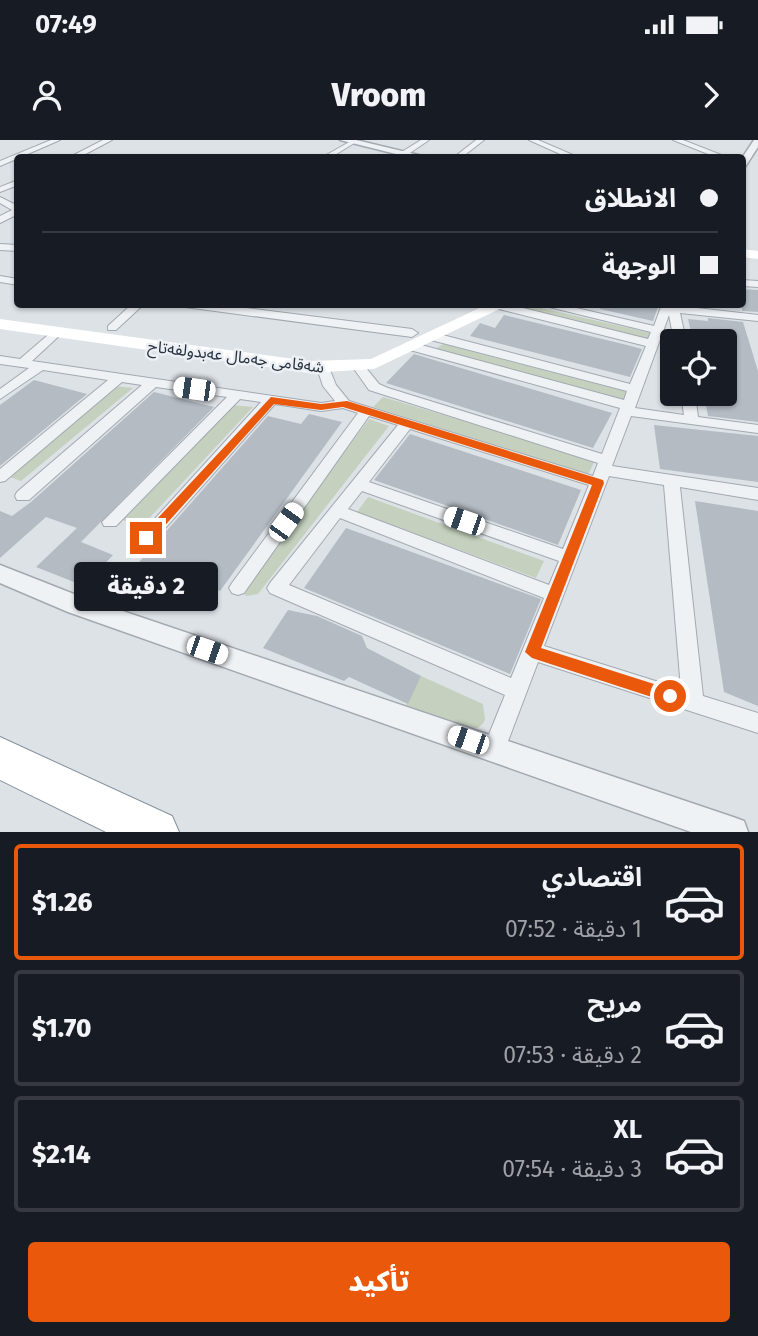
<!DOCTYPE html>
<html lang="ar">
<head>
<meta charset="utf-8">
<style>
	:root { --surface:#171b24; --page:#20242c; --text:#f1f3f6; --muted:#9ea1a6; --line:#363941; --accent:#ea580c }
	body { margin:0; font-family:"Fira Sans","Noto Sans Arabic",sans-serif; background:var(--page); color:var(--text); direction:rtl; height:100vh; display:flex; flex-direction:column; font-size:26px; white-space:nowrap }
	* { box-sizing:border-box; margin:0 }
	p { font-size:23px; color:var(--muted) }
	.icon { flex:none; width:38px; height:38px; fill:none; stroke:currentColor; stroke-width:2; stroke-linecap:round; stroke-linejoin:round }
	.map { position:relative; height:692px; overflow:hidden; direction:ltr }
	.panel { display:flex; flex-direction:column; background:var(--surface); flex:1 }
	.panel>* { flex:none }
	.hud { position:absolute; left:14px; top:14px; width:732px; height:154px; border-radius:7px; box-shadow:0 2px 5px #0004; direction:rtl; display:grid; align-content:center; height:154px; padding:0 28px; background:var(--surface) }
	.buttons { position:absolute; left:660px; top:189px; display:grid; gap:14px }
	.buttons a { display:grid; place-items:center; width:77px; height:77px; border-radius:7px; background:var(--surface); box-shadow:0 2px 5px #0004; font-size:35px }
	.end { position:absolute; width:32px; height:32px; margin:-16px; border:9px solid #ea580c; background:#fff; box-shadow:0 0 0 4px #fff }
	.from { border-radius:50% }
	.bubble { position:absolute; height:49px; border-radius:7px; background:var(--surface); box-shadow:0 2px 5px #0004; font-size:23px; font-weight:800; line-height:49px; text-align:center; direction:rtl }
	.car { position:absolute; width:21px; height:42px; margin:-21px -10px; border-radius:9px; box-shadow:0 0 5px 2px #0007; background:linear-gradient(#fff 24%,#345 0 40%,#fff 0 76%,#345 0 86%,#fff 0) }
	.hud b { display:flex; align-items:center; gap:24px; height:66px; font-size:26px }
	.hud b+b { border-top:2px solid var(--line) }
	.hud i { width:18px; height:18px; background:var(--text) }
	ul { padding:12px 0 0; list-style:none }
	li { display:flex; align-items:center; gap:21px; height:116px; margin:0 14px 10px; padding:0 14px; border:4px solid var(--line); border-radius:7px }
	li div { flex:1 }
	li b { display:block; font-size:26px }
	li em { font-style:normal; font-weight:800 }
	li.on { border-color:var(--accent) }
	li>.icon { width:63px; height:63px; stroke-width:1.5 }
	.button { display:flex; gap:14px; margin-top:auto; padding:14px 28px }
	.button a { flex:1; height:80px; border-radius:7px; background:var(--accent); color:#fff; font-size:28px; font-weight:800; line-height:80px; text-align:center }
	.status { display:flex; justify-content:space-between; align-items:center; height:49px; padding:0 35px; background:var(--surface); direction:ltr }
	.status svg { height:19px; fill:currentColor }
	header { display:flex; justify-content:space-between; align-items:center; height:91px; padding:0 28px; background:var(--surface); font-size:32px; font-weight:800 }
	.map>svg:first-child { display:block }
</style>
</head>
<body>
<div class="status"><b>07:49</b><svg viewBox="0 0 49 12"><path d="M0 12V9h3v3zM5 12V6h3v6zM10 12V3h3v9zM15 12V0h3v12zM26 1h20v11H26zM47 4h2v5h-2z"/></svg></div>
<header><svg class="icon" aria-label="forward" viewBox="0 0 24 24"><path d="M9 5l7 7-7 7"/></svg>Vroom<svg class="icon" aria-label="person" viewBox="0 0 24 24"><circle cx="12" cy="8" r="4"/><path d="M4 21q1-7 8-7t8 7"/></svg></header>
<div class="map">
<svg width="758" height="692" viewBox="0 0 758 692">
	<rect width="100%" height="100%" fill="#dde2e7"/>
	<g fill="#c5d1be">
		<polygon points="528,165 655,194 652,202 513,170"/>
		<polygon points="443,204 631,253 627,263 432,211"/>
		<polygon points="113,246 133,248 21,341 4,335"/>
		<polygon points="383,257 595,320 588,335 373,267"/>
		<polygon points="233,265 253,267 142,386 123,380"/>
		<polygon points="369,279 389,286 258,454 246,456 241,449"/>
		<polygon points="368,357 544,421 536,438 357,372"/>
		<path d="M421,536L483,564L485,580C483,584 481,586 477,588C464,592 421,571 406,565Z"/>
	</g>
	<g fill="#b4bbc3">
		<polygon points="742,149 758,150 758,172 742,171"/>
		<polygon points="601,164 659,164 653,181 600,169"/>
		<polygon points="504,175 627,205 642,209 630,237 470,196 480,183 495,188"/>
		<polygon points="708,178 743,182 758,231 758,282 708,276 704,254 724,254 724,229 728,230 724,201 693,201 688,179 708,181"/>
		<polygon points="414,214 491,237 612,273 593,308 386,243"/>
		<polygon points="34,240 87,254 0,326 0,265"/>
		<polygon points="154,252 214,267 81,402 113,415 84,446 36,427 77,388 46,377 0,418 0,371 12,376 31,362"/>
		<polygon points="309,274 342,282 220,451 139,422 268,276 301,284"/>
		<polygon points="654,285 758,296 758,342 660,329"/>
		<polygon points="410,294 581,350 558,405 374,340"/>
		<polygon points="695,361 758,371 758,566 724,552"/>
		<polygon points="346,388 541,459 510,534 304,448"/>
		<polygon points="288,470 317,476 362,496 367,508 421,536 408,564 349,537 344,541 263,508"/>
	</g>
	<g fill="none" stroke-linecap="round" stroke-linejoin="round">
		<defs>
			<g id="minor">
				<polygon points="51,0 60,0 0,26 0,21"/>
				<polygon points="103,0 112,0 78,18 68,18"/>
				<polygon points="421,0 429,0 407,15 400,13"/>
				<polygon points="476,0 484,0 461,18 453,18"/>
				<polygon points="529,0 538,0 580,18 569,18"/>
				<polygon points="673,0 683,0 729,18 718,18"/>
				<polygon points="351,1 356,2 330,18 321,18"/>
				<polygon points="18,40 18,45 0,52 0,47"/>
				<polygon points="0,57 18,66 18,74 0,83 0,76 12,70 0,63"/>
				<polygon points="0,104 18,105 18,111 0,110"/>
				<polygon points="0,136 18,139 18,145 0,142"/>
				<polygon points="742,140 758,141 758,147 742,146"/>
				<polygon points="132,164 144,164 116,190 108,190 108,186"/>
				<polygon points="180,164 215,164 412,189 418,193 412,197 185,167"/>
				<path d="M494,164H507L648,199L651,192L537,164H559L654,186L662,164L758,175V181L680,173L686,201H674L669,175L635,268L684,275L681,254H695L698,277L758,285V293L631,276L612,326L758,348V360L680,347L703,556L758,573V593L538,522L502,617L494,620L486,617L483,609L505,555L270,453L267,448L270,443L398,285L369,276L244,453L238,455L232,453L229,448L232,443L358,273L343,268L321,271L275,264L153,402H141L138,398L141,394L261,262L240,259L116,386H104L102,382L227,257L156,247L29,360H17L15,356L17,352L142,245L122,242L5,341L0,342V329L108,240L43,230L0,259V249L29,228L0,224V216L20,219L56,188L60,189V195L32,221L321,263L335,261L323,246L317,228L323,224L328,225L336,245L349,261L593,336L598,323L369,250L352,226L354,223H362L379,244L388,248L602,314L620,268L410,210L408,207L414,203L624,260L627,251L431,200L429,197L435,193L630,244L646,206L495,168ZM410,289L589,345L563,409L369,342ZM609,336L664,345L681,549L544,506ZM362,351L559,421L549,445L348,369ZM340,378L544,458L511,538L289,445Z"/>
			</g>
			<g id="tertiary">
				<polygon points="340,0 356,0 431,18 412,18"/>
				<polygon points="754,0 758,0 758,7 745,27 742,28 742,18"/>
				<polygon points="0,425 84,458 733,677 744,681 748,692 691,692 68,472 0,443"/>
			</g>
			<polygon id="motorway" points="0,597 172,676 179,692 106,692 0,640"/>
		</defs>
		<use href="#minor" stroke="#a2a9b1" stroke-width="2"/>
		<use href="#tertiary" stroke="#a2a9b1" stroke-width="3"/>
		<use href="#motorway" stroke="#84919d" stroke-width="2"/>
		<use href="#minor" fill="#eff2f5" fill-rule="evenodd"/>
		<use href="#tertiary" fill="#eff2f5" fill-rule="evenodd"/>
		<g fill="#fff" fill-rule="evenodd">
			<polygon points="742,109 758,111 758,119 742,117"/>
			<polygon points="488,164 510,164 374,229 309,233 0,189 0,179 309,221 371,219"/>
		</g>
		<use href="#motorway" fill="#fff" fill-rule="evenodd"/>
	</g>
	<polygon fill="#ea580c" points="271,257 321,264 347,261 603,340 604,343 541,508 676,551 678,556 676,561 670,563 532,518 525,512 592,345 343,267 321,270 274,264 151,401 142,401 142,395"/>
	<g text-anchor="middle" stroke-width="5" stroke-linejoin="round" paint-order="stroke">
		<g font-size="16" fill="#26313d" stroke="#ecf0f5">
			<text transform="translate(236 216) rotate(7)" y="6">شەقامی جەمال عەبدولفەتاح</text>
		</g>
	</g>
</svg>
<div class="buttons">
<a><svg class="icon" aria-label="locate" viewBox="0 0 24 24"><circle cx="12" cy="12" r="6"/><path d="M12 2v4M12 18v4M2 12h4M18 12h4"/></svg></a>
</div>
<i class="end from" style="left:670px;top:556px"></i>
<i class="end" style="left:146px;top:398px"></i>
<div class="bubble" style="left:74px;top:422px;width:144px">2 دقيقة</div>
<i class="car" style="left:194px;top:249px;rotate:278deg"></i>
<i class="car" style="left:464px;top:381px;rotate:289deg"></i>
<i class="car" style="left:286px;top:382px;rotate:36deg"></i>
<i class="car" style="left:207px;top:510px;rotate:109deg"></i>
<i class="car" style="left:468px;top:600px;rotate:289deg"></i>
<div class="hud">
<b><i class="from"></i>الانطلاق</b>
<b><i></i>الوجهة</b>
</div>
</div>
<section class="panel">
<ul>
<li class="on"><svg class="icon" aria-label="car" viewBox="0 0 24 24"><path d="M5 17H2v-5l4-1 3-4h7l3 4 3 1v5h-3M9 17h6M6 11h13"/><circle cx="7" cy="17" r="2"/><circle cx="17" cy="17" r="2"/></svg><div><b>اقتصادي</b><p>1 دقيقة · 07:52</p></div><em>$1.26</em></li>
<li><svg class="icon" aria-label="car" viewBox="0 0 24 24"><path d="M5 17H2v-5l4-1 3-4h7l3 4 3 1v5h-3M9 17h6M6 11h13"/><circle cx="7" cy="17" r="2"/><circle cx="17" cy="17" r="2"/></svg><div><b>مريح</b><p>2 دقيقة · 07:53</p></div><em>$1.70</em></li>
<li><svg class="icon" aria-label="car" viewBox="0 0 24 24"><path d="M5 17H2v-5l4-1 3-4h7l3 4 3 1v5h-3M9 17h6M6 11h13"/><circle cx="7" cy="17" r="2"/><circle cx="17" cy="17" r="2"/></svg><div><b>XL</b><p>3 دقيقة · 07:54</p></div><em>$2.14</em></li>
</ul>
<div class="button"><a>تأكيد</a></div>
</section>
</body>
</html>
